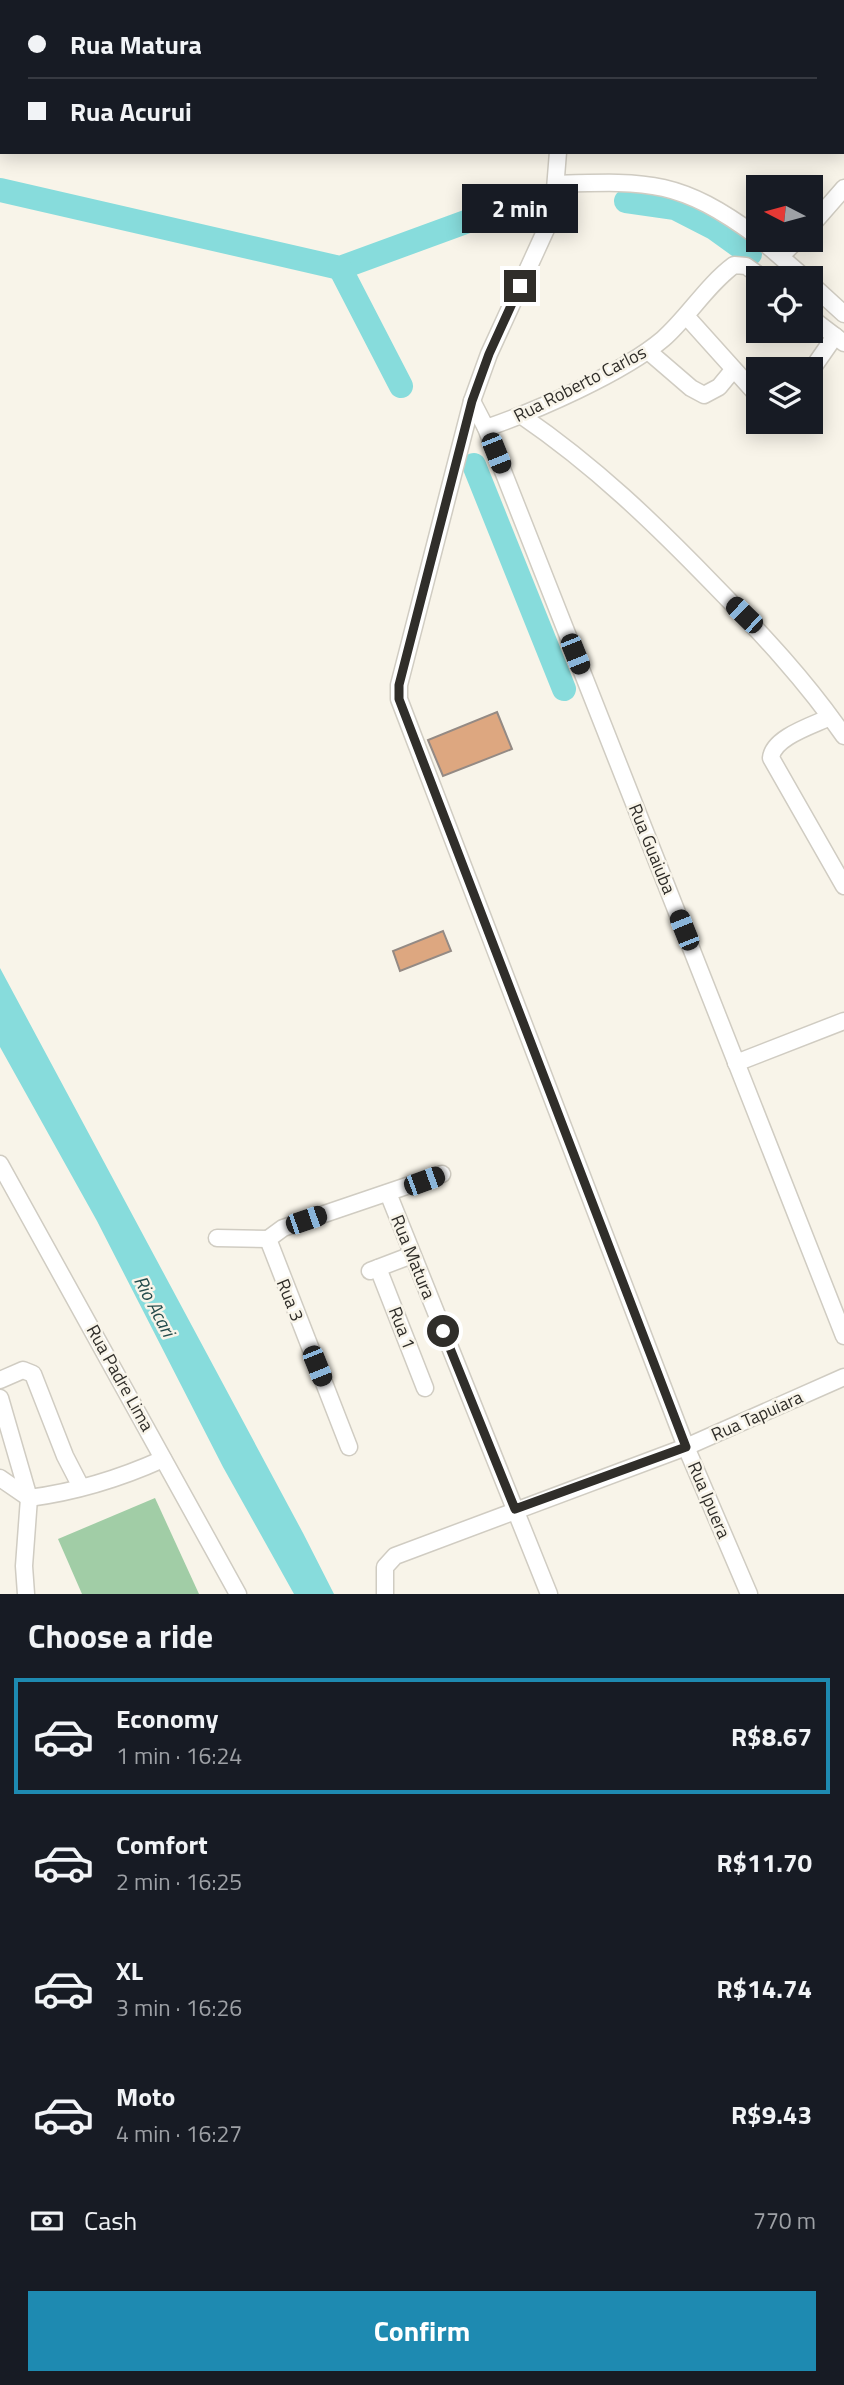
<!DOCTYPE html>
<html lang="en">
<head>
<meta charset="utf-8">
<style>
	:root { --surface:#171b24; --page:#242831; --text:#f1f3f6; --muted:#9ea1a6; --line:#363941; --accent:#1e8ab1 }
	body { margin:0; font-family:"Titillium Web",sans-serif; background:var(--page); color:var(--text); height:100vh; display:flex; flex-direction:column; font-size:26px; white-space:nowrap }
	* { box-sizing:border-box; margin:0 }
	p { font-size:23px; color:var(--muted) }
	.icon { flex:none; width:38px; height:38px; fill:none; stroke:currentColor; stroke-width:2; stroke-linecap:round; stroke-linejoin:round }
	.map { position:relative; height:1594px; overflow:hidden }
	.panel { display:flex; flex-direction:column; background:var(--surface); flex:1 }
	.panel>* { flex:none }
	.guide { position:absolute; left:0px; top:0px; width:845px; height:154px; box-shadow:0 4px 18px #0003; display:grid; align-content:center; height:154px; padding:0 28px; background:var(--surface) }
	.needle { width:46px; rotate:276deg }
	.tools { position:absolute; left:746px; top:175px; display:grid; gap:14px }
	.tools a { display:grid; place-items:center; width:77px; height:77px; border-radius:0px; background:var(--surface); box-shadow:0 4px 18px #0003; font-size:35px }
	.end { position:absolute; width:32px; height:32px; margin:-16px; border:9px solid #302e2a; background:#fff; box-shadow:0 0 0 4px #fff }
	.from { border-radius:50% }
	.bubble { position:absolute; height:49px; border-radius:0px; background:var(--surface); box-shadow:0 4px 18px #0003; font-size:23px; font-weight:700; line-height:49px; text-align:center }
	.car { position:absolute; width:21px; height:42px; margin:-21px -10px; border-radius:9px; box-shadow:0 0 5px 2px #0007; background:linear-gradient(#222 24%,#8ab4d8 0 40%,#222 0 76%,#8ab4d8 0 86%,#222 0) }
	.guide b { display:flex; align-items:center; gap:24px; height:66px; font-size:26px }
	.guide b+b { border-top:2px solid var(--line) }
	.guide i { width:18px; height:18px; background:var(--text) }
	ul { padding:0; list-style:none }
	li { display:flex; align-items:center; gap:21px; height:116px; margin:0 14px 10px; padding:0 14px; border:4px solid transparent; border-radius:0px }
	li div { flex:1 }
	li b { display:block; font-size:26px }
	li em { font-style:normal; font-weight:700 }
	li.on { border-color:var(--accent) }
	li>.icon { width:63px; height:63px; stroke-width:1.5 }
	h2 { padding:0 28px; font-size:32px; line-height:84px }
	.pay { display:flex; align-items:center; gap:18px; height:77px; padding:0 28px; font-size:26px }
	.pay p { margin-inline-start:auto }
	.cta { display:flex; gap:14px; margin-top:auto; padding:14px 28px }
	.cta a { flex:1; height:80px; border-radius:0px; background:var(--accent); color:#fff; font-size:28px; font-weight:700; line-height:80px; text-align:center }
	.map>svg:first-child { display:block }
</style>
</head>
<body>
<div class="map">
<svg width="844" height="1594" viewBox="0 0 844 1594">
	<rect width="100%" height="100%" fill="#f8f4e9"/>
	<polygon fill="#a1cda6" points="155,1498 199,1594 82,1594 58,1539"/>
	<polygon fill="#87dcdc" points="0,968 303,1533 334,1594 294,1594 223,1467 97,1221 0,1047"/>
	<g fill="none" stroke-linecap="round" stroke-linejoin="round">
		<g stroke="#87dcdc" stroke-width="24">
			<polyline points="0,190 340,268 531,198"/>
			<polyline points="626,201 675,208 714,228 750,254"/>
			<polyline points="340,268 401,386"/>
			<polyline points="474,465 564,689"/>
		</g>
	</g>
	<g fill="#dda780" stroke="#948a84" stroke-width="2">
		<polygon points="497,712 512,749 443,776 428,740"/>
		<polygon points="443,931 451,951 400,971 393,951"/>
	</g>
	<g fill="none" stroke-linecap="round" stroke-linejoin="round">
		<defs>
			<g id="street">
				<polyline points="543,0 545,2"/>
				<polyline points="684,2 689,0"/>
				<polyline points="716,2 716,0"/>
				<polyline points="558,152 553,214 489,354 472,401 399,685 399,699 686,1447 749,1594"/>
				<path d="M556,184C649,181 679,179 758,237"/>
				<polyline points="810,227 844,188"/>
				<polyline points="761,240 805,278"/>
				<polyline points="781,256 797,240"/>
				<polyline points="810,283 844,314"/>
				<polyline points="687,317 758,396"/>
				<polyline points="810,317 844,343"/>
				<polyline points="648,351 691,388 704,395 719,387 733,370"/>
				<polyline points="810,372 835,336"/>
				<polyline points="472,401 486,428 844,1336"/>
				<path d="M522,416C595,466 654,523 715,586C762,634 806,681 844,736"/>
				<path d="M486,428C536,411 623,373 663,339C688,317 707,285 734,265L746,266L763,278"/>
				<path d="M830,717C814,725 773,737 771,758L844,886"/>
				<polyline points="736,1063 844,1021"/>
				<polyline points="0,1164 238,1594"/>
				<polyline points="388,1193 549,1594"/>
				<polyline points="217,1238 268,1239"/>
				<polyline points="378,1268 425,1388"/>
				<polyline points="370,1271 412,1255"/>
				<polyline points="0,1380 23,1370 33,1374 65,1456 81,1487"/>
				<polyline points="0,1398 29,1498 24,1566 26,1594"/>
				<polyline points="349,1447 268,1239 283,1228 442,1174"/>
				<path d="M0,1478L29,1498C75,1492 121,1478 163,1459"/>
				<polyline points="385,1594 385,1567 395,1556 686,1447 844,1377"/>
			</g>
		</defs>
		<use href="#street" stroke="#d0ccc2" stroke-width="19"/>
		<use href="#street" stroke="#fff" stroke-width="16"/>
	</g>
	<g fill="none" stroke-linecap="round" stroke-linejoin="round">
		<polyline stroke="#302e2a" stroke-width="9" points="443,1331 515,1509 686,1447 399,699 399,685 472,401 489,354 520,286"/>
	</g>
	<g text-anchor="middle" stroke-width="5" stroke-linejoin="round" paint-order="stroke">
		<g font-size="18" fill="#302e2a" stroke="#f8f4e9">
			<text transform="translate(580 384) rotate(-27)" y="6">Rua Roberto Carlos</text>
			<text transform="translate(652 849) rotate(68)" y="6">Rua Guaiuba</text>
			<text transform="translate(413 1257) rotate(68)" y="6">Rua Matura</text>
			<text transform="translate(290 1300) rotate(68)" y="6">Rua 3</text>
			<text transform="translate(402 1328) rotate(69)" y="6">Rua 1</text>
			<text transform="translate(120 1378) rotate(61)" y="6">Rua Padre Lima</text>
			<text transform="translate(757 1416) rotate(-24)" y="6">Rua Tapuiara</text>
			<text transform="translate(709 1500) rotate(67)" y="6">Rua Ipuera</text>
		</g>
		<g font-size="19" font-style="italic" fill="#234b4b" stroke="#f8f4e9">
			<text transform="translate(155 1306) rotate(62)" y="7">Rio Acari</text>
		</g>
	</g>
</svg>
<div class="tools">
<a><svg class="needle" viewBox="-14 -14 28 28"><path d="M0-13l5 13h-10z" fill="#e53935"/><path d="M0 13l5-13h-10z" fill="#9ea1a6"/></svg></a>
<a><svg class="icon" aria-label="locate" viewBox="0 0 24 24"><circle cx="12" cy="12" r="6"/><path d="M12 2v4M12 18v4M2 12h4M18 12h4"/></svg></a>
<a><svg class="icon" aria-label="layers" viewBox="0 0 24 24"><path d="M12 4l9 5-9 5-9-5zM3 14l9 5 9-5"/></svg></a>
</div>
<i class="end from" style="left:443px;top:1331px"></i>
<i class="end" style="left:520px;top:286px"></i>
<div class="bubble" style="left:462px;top:184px;width:116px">2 min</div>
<i class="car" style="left:496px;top:453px;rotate:158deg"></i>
<i class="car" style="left:744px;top:615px;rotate:314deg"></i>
<i class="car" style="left:575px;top:654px;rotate:158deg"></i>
<i class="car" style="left:684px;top:930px;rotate:338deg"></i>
<i class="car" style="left:424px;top:1181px;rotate:70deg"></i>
<i class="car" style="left:306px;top:1220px;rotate:71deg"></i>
<i class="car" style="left:317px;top:1366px;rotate:158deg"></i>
<div class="guide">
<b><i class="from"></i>Rua Matura</b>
<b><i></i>Rua Acurui</b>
</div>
</div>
<section class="panel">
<h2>Choose a ride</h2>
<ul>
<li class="on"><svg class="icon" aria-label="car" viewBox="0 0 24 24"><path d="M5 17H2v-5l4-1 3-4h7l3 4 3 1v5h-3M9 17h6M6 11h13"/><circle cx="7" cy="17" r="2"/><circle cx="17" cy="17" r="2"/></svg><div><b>Economy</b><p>1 min · 16:24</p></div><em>R$8.67</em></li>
<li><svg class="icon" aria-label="car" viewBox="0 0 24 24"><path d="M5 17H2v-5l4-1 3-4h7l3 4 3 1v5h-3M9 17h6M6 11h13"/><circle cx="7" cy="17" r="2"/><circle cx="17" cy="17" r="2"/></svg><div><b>Comfort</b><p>2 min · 16:25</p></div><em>R$11.70</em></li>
<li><svg class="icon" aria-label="car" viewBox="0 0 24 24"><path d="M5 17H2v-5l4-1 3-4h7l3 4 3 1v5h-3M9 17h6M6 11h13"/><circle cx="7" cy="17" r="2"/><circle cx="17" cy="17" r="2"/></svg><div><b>XL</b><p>3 min · 16:26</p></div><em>R$14.74</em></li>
<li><svg class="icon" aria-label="car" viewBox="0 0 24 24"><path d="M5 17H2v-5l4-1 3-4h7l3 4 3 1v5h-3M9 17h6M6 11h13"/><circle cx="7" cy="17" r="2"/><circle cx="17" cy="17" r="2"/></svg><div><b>Moto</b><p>4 min · 16:27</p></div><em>R$9.43</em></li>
</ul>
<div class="pay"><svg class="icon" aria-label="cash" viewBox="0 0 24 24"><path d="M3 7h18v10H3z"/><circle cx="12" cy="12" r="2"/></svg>Cash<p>770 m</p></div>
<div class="cta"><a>Confirm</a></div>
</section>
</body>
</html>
